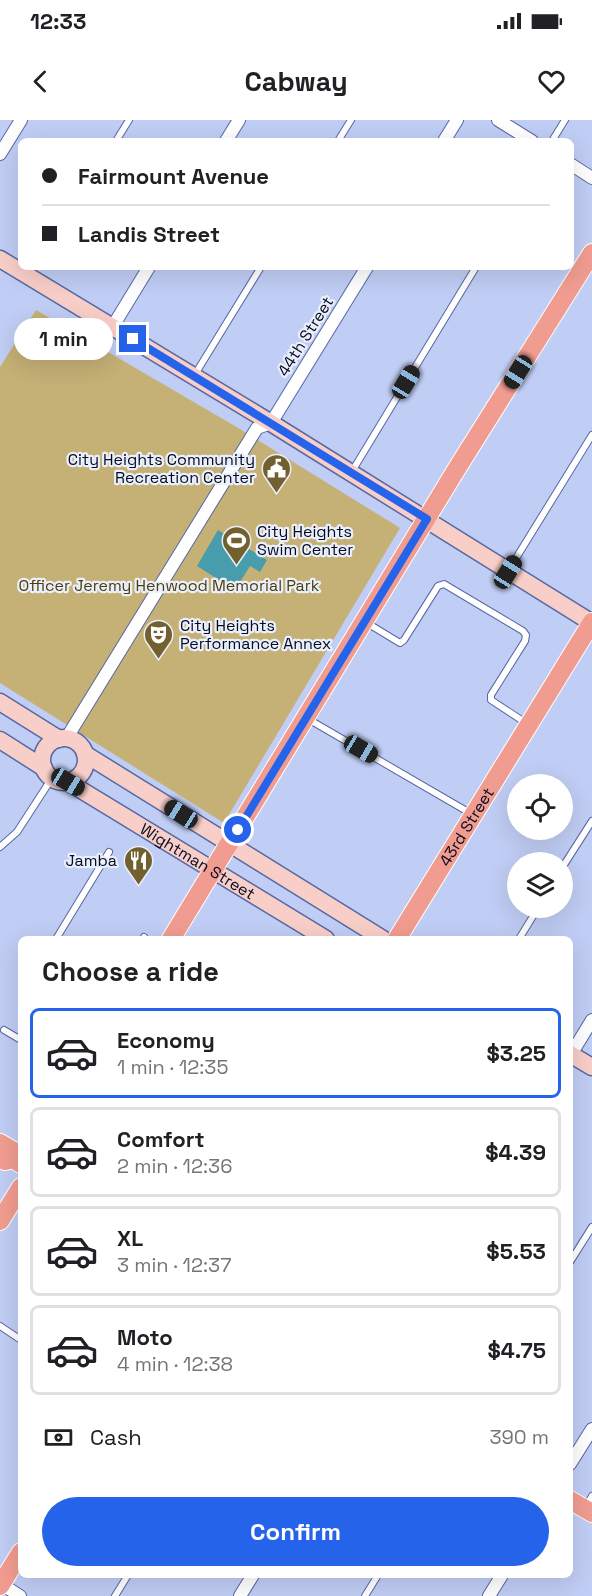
<!DOCTYPE html>
<html lang="en">
<head>
<meta charset="utf-8">
<style>
	:root { --surface:#fff; --page:#f2f2f2; --text:#202124; --muted:#757577; --line:#e0e0e0; --accent:#2563eb }
	body { margin:0; font-family:"Space Grotesk",sans-serif; background:var(--page); color:var(--text); height:100vh; display:flex; flex-direction:column; font-size:22px; white-space:nowrap }
	* { box-sizing:border-box; margin:0 }
	p { font-size:20px; color:var(--muted) }
	.icon { flex:none; width:33px; height:33px; fill:none; stroke:currentColor; stroke-width:2; stroke-linecap:round; stroke-linejoin:round }
	.map { position:relative; flex:1; overflow:hidden }
	.sheet { position:absolute; left:18px; top:816px; width:555px; height:642px; display:flex; flex-direction:column; background:var(--surface); border-radius:9px; box-shadow:0 6px 24px #0002 }
	.sheet>* { flex:none }
	.hud { position:absolute; left:18px; top:18px; width:556px; height:132px; border-radius:9px; box-shadow:0 6px 24px #0002; display:grid; align-content:center; height:132px; padding:0 24px; background:var(--surface) }
	.controls { position:absolute; left:507px; top:654px; display:grid; gap:12px }
	.controls a { display:grid; place-items:center; width:66px; height:66px; border-radius:50%; background:var(--surface); box-shadow:0 6px 24px #0002; font-size:30px }
	.end { position:absolute; width:27px; height:27px; margin:-14px; border:8px solid #2563eb; background:#fff; box-shadow:0 0 0 3px #fff }
	.from { border-radius:50% }
	.bubble { position:absolute; height:42px; border-radius:21px; background:var(--surface); box-shadow:0 6px 24px #0002; font-size:20px; font-weight:700; line-height:42px; text-align:center }
	.car { position:absolute; width:18px; height:36px; margin:-18px -9px; border-radius:8px; box-shadow:0 0 4px 2px #0007; background:linear-gradient(#222 24%,#8ab4d8 0 40%,#222 0 76%,#8ab4d8 0 86%,#222 0) }
	.hud b { display:flex; align-items:center; gap:21px; height:57px; font-size:22px }
	.hud b+b { border-top:2px solid var(--line) }
	.hud i { width:15px; height:15px; background:var(--text) }
	ul { padding:0; list-style:none }
	li { display:flex; align-items:center; gap:18px; height:90px; margin:0 12px 9px; padding:0 12px; border:3px solid var(--line); border-radius:9px }
	li div { flex:1 }
	li b { display:block; font-size:22px }
	li em { font-style:normal; font-weight:700 }
	li.active { border-color:var(--accent) }
	li>.icon { width:54px; height:54px; stroke-width:1.5 }
	h2 { padding:0 24px; font-size:27px; line-height:72px }
	.pay { display:flex; align-items:center; gap:15px; height:66px; padding:0 24px; font-size:22px }
	.pay p { margin-inline-start:auto }
	.button { display:flex; gap:12px; margin-top:auto; padding:12px 24px }
	.button a { flex:1; height:69px; border-radius:36px; background:var(--accent); color:#fff; font-size:24px; font-weight:700; line-height:69px; text-align:center }
	.status { display:flex; justify-content:space-between; align-items:center; height:42px; padding:0 30px; background:var(--surface); direction:ltr }
	.status svg { height:16px; fill:currentColor }
	header { display:flex; justify-content:space-between; align-items:center; height:78px; padding:0 24px; background:var(--surface); font-size:27px; font-weight:700 }
	.map>svg:first-child { display:block }
</style>
</head>
<body>
<div class="status"><b>12:33</b><svg viewBox="0 0 49 12"><path d="M0 12V9h3v3zM5 12V6h3v6zM10 12V3h3v9zM15 12V0h3v12zM26 1h20v11H26zM47 4h2v5h-2z"/></svg></div>
<header><svg class="icon" aria-label="back" viewBox="0 0 24 24"><path d="M15 5l-7 7 7 7"/></svg>Cabway<svg class="icon" aria-label="heart" viewBox="0 0 24 24"><path d="M12 20l-8-8c-3-5 5-10 8-4 3-6 11-1 8 4z"/></svg></header>
<div class="map">
<svg width="592" height="1476" viewBox="0 0 592 1476">
	<rect width="100%" height="100%" fill="#c0cdf4"/>
	<polygon fill="#c5b075" points="36,190 240,309 400,408 224,703 0,563 0,247"/>
	<polygon fill="#489dac" points="218,410 267,440 260,452 250,446 235,470 197,446"/>
	<g fill="none" stroke-linecap="round" stroke-linejoin="round">
		<defs>
			<g id="lane">
				<polyline points="116,21 129,0"/>
				<polyline points="338,21 351,0"/>
				<polyline points="552,21 565,0"/>
				<polyline points="194,256 261,147"/>
				<polyline points="351,353 476,147"/>
				<polyline points="510,448 592,315"/>
				<polyline points="367,503 400,523 404,520 438,466 444,464 523,511 526,515 525,521 491,575 491,580 526,603"/>
				<polyline points="308,599 470,693"/>
				<polyline points="0,727 17,712 52,658"/>
				<polyline points="562,748 592,701"/>
				<polyline points="56,819 109,732"/>
				<polyline points="143,819 144,817"/>
				<polyline points="519,819 538,788"/>
				<polyline points="4,910 21,920"/>
				<polyline points="570,1142 592,1107"/>
				<polyline points="0,1206 21,1220"/>
				<polyline points="585,1388 592,1376"/>
				<polyline points="115,1476 128,1455"/>
				<polyline points="365,1476 378,1455"/>
			</g>
			<g id="street">
				<polyline points="498,0 532,21"/>
				<polyline points="226,21 239,0"/>
				<polyline points="444,21 457,0"/>
				<polyline points="0,34 21,0"/>
				<polyline points="572,45 592,58"/>
				<polyline points="113,206 149,147"/>
				<polyline points="66,619 257,308 271,303 367,147"/>
				<polyline points="570,936 592,900"/>
				<polyline points="570,1344 592,1309"/>
				<polyline points="0,1463 20,1476"/>
				<polyline points="240,1476 253,1455"/>
				<polyline points="489,1476 502,1455"/>
			</g>
			<g id="secondary">
				<polyline points="0,139 271,303 592,503"/>
				<polyline points="0,582 59,619"/>
				<circle cx="64" cy="640" r="22"/>
				<polyline points="0,620 44,648"/>
				<polyline points="85,634 383,819"/>
				<path id="s1" d="M68,662L326,819"/>
				<polyline points="570,934 592,947"/>
			</g>
			<g id="primary">
				<polyline points="171,819 456,350 592,133"/>
				<path id="s2" d="M397,819L592,502"/>
				<polyline points="0,1023 12,1030 13,1039"/>
				<polyline points="0,1038 5,1041 13,1039 21,1044"/>
				<polyline points="0,1101 21,1067"/>
				<polyline points="570,1380 592,1393"/>
				<polyline points="0,1466 21,1432"/>
			</g>
		</defs>
		<use href="#lane" stroke="#5768a2" stroke-width="8"/>
		<use href="#street" stroke="#5768a2" stroke-width="14"/>
		<use href="#secondary" stroke="#5768a2" stroke-width="19"/>
		<use href="#primary" stroke="#fff" stroke-width="20"/>
		<use href="#lane" stroke="#fff" stroke-width="6"/>
		<use href="#street" stroke="#fff" stroke-width="12"/>
		<use href="#secondary" stroke="#f8cec8" stroke-width="16"/>
		<use href="#primary" stroke="#f19c90" stroke-width="18"/>
	</g>
	<g fill="none" stroke-linecap="round" stroke-linejoin="round">
		<polyline stroke="#2563eb" stroke-width="8" points="133,219 427,399 238,710"/>
	</g>
	<defs>
		<symbol id="civic-pin" viewBox="-11 -11 22 30"><path d="M0 17L-7.5 6A9.5 9.5 0 1 1 7.5 6Z" fill="#72612f" stroke="#eaeffc"/><path d="M-.6-6.5H3V-4.5H.6V-3L4-1V1h2V6H-6V1h2V-1L-.6-3ZM-1.2 2.5V6h2.4V2.5Z" fill="#fff"/></symbol>
		<symbol id="stadium-pin" viewBox="-11 -11 22 30"><path d="M0 17L-7.5 6A9.5 9.5 0 1 1 7.5 6Z" fill="#72612f" stroke="#eaeffc"/><path d="M0-5a6.5 5 0 1 0 0 10a6.5 5 0 1 0 0-10ZM-3.5-1.8h7v3.6h-7Z" fill="#fff"/></symbol>
		<symbol id="theatre-pin" viewBox="-11 -11 22 30"><path d="M0 17L-7.5 6A9.5 9.5 0 1 1 7.5 6Z" fill="#72612f" stroke="#eaeffc"/><path d="M-5-5.5Q0-4 5-5.5V0Q5 5 0 6Q-5 5-5 0ZM-3.3-2.5H-1v1.5H-3.3ZM1-2.5H3.3v1.5H1ZM-2.8 1Q0 5.5 2.8 1Z" fill="#fff"/></symbol>
		<symbol id="restaurant-pin" viewBox="-11 -11 22 30"><path d="M0 17L-7.5 6A9.5 9.5 0 1 1 7.5 6Z" fill="#72612f" stroke="#eaeffc"/><path d="M-5-6h1v4h1v-4h1v4h1v-4h1v5L-1.5 .5V6h-2V.5L-5-1ZM5-6V6H3V1.5H1.5Q1.5-4 5-6Z" fill="#fff"/></symbol>
	</defs>
	<g fill-rule="evenodd">
		<use href="#civic-pin" x="260" y="332" width="33" height="45"/>
		<use href="#stadium-pin" x="220" y="404" width="33" height="45"/>
		<use href="#theatre-pin" x="142" y="498" width="33" height="45"/>
		<use href="#restaurant-pin" x="122" y="724" width="33" height="45"/>
	</g>
	<g text-anchor="middle" stroke-width="4.5" stroke-linejoin="round" paint-order="stroke">
		<g font-size="16" fill="#060a20" stroke="#eaeffc">
			<text transform="translate(305 216) rotate(-58)" y="6">44th Street</text>
			<text dy="6" stroke="none"><textPath href="#s2" startOffset="132">43rd Street</textPath></text>
			<text dy="6" stroke="none"><textPath href="#s1" startOffset="152">Wightman Street</textPath></text>
		</g>
		<g font-size="16" fill="#060a20" stroke="#eaeffc" text-anchor="end">
			<text x="255" y="345">City Heights Community<tspan x="255" dy="18">Recreation Center</tspan></text>
			<text x="257" y="417" text-anchor="start">City Heights<tspan x="257" dy="18">Swim Center</tspan></text>
			<text x="180" y="511" text-anchor="start">City Heights<tspan x="180" dy="18">Performance Annex</tspan></text>
			<text x="117" y="746">Jamba</text>
		</g>
		<g font-size="16" fill="#4c3c09" stroke="#eaeffc">
			<text x="169" y="471">Officer Jeremy Henwood Memorial Park</text>
		</g>
	</g>
</svg>
<div class="controls">
<a><svg class="icon" aria-label="locate" viewBox="0 0 24 24"><circle cx="12" cy="12" r="6"/><path d="M12 2v4M12 18v4M2 12h4M18 12h4"/></svg></a>
<a><svg class="icon" aria-label="layers" viewBox="0 0 24 24"><path d="M12 4l9 5-9 5-9-5zM3 14l9 5 9-5"/></svg></a>
</div>
<i class="end from" style="left:238px;top:710px"></i>
<i class="end" style="left:133px;top:219px"></i>
<div class="bubble" style="left:14px;top:198px;width:99px">1 min</div>
<i class="car" style="left:518px;top:252px;rotate:212deg"></i>
<i class="car" style="left:406px;top:262px;rotate:31deg"></i>
<i class="car" style="left:508px;top:452px;rotate:32deg"></i>
<i class="car" style="left:361px;top:629px;rotate:120deg"></i>
<i class="car" style="left:68px;top:662px;rotate:121deg"></i>
<i class="car" style="left:181px;top:694px;rotate:302deg"></i>
<div class="hud">
<b><i class="from"></i>Fairmount Avenue</b>
<b><i></i>Landis Street</b>
</div>
<section class="sheet">
<h2>Choose a ride</h2>
<ul>
<li class="active"><svg class="icon" aria-label="car" viewBox="0 0 24 24"><path d="M5 17H2v-5l4-1 3-4h7l3 4 3 1v5h-3M9 17h6M6 11h13"/><circle cx="7" cy="17" r="2"/><circle cx="17" cy="17" r="2"/></svg><div><b>Economy</b><p>1 min · 12:35</p></div><em>$3.25</em></li>
<li><svg class="icon" aria-label="car" viewBox="0 0 24 24"><path d="M5 17H2v-5l4-1 3-4h7l3 4 3 1v5h-3M9 17h6M6 11h13"/><circle cx="7" cy="17" r="2"/><circle cx="17" cy="17" r="2"/></svg><div><b>Comfort</b><p>2 min · 12:36</p></div><em>$4.39</em></li>
<li><svg class="icon" aria-label="car" viewBox="0 0 24 24"><path d="M5 17H2v-5l4-1 3-4h7l3 4 3 1v5h-3M9 17h6M6 11h13"/><circle cx="7" cy="17" r="2"/><circle cx="17" cy="17" r="2"/></svg><div><b>XL</b><p>3 min · 12:37</p></div><em>$5.53</em></li>
<li><svg class="icon" aria-label="car" viewBox="0 0 24 24"><path d="M5 17H2v-5l4-1 3-4h7l3 4 3 1v5h-3M9 17h6M6 11h13"/><circle cx="7" cy="17" r="2"/><circle cx="17" cy="17" r="2"/></svg><div><b>Moto</b><p>4 min · 12:38</p></div><em>$4.75</em></li>
</ul>
<div class="pay"><svg class="icon" aria-label="cash" viewBox="0 0 24 24"><path d="M3 7h18v10H3z"/><circle cx="12" cy="12" r="2"/></svg>Cash<p>390 m</p></div>
<div class="button"><a>Confirm</a></div>
</section>
</div>
</body>
</html>
